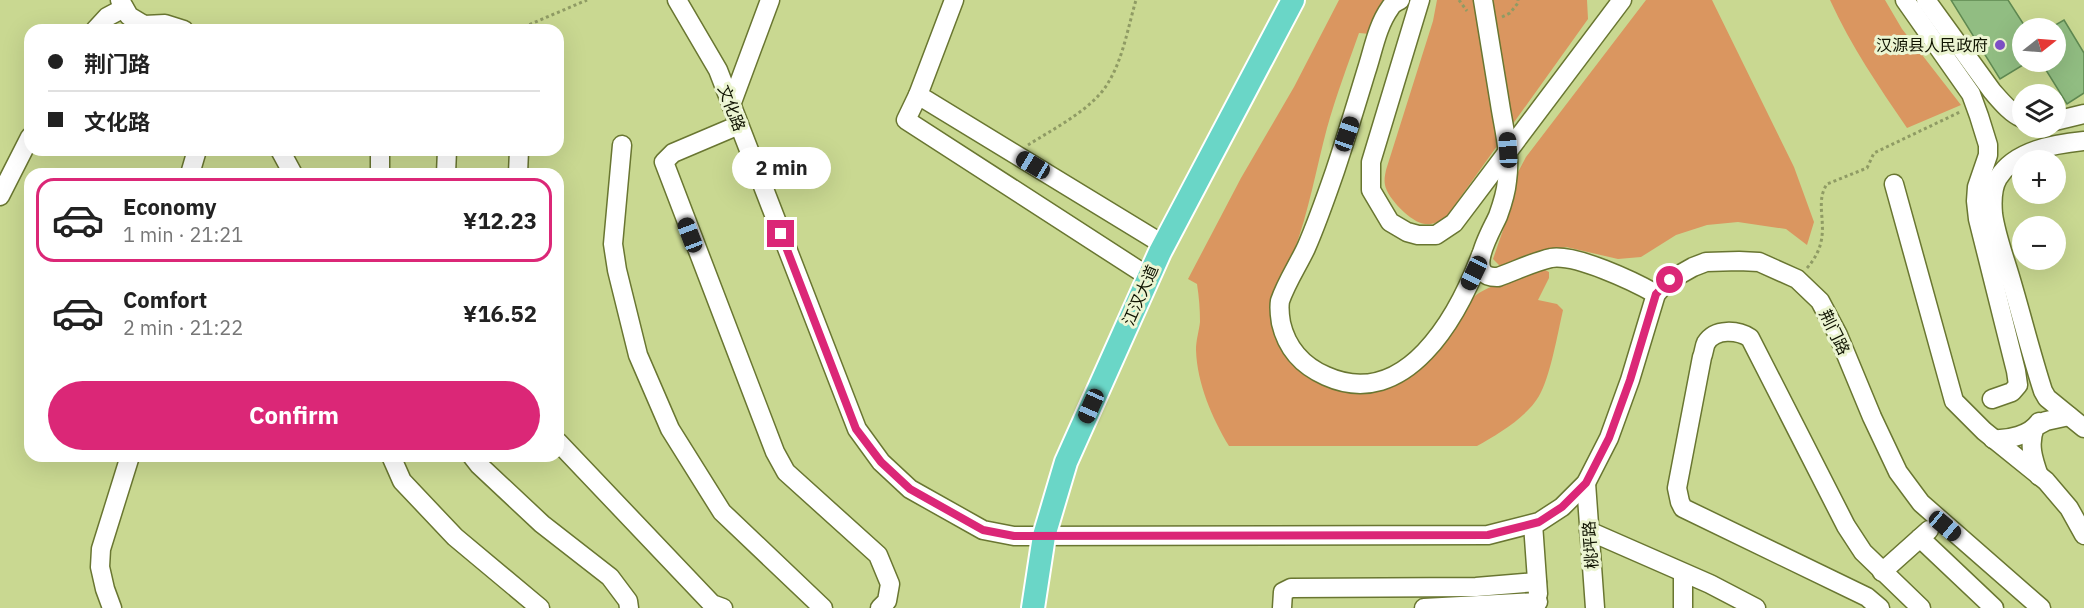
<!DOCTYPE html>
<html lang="en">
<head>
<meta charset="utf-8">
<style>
	:root { --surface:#fff; --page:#f6f6f6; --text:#222; --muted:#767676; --line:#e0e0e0; --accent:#db2777 }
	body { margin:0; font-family:"IBM Plex Sans","Noto Sans SC",sans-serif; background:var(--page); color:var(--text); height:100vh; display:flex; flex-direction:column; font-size:22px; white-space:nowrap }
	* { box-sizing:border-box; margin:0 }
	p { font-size:20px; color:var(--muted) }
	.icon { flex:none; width:33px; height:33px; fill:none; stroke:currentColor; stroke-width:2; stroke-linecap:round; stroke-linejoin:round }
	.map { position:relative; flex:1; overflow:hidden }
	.panel { position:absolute; left:24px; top:168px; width:540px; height:294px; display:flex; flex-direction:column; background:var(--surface); border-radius:18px; box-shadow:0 6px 24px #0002 }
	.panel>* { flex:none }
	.top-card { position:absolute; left:24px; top:24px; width:540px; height:132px; border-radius:18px; box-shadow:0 6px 24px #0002; display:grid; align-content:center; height:132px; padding:0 24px; background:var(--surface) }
	.needle { width:39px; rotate:73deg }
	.buttons { position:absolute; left:2012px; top:18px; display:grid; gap:12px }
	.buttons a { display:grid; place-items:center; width:54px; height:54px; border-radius:50%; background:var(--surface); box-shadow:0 6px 24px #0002; font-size:30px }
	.end { position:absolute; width:27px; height:27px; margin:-14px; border:8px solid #db2777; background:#fff; box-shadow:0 0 0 3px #fff }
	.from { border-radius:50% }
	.bubble { position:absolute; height:42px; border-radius:21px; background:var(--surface); box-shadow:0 6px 24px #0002; font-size:20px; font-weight:700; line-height:42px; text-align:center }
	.car { position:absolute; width:18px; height:36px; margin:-18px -9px; border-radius:8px; box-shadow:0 0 4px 2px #0007; background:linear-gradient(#222 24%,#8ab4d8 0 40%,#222 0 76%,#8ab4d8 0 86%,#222 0) }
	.top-card b { display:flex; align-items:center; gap:21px; height:57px; font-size:22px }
	.top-card b+b { border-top:2px solid var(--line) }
	.top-card i { width:15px; height:15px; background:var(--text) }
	ul { padding:10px 0 0; list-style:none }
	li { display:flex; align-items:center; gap:18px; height:84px; margin:0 12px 9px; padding:0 12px; border:3px solid transparent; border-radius:18px }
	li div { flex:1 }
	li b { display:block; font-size:22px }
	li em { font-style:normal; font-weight:700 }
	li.active { border-color:var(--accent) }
	li>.icon { width:54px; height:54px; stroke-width:1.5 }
	.button { display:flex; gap:12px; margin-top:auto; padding:12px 24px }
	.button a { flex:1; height:69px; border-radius:36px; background:var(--accent); color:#fff; font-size:24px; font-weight:700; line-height:69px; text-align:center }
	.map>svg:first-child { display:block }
</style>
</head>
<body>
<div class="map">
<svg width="2084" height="608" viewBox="0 0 2084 608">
	<rect width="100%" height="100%" fill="#c9d891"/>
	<g fill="#da9660">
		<path d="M1339,0H1384L1370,34L1359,33C1348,64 1336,96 1327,128C1316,169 1309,211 1294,251C1288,267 1270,287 1271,305C1272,317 1288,360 1296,368C1316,388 1358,399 1385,389C1410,380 1435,356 1451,334C1460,321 1465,302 1479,293C1492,284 1527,275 1543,269L1549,272V278L1538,300L1557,304L1563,310C1558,332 1550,378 1539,396C1526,418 1498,434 1477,446H1229C1212,418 1197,383 1196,350C1196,340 1199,331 1200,322C1200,309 1199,297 1197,284L1188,279L1241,178L1294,87Z"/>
		<path d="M1437,0H1587L1588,19L1447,216C1440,221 1434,225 1425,224C1412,223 1387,198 1385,185C1384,180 1385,175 1386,170L1433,21Z"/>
		<polygon points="1646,0 1712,0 1794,167 1814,222 1807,245 1786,229 1738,222 1707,225 1676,235 1641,257 1618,259 1566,247 1526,255 1500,266 1493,259 1510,210 1517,174 1526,157"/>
		<path d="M1830,0H1885L1902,29L1961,105L1907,128C1879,87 1851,46 1830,0Z"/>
	</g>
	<g fill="#91bd82" stroke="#5f8951" stroke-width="1.5">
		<polygon points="1951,0 2008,0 2026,28 2022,28 2022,62 2028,62 2000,79"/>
		<polygon points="2064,20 2084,53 2084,93 2067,104 2041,62 2055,62 2055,28 2050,28"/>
	</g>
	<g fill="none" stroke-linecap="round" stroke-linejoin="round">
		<defs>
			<g id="minor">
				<polyline points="120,0 129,16 144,25 165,24 184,30"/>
				<polyline points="677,0 718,70 857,429 881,462 910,489 983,530 1014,536 1488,535 1539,522 1562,507 1586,483 1609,438 1630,380 1656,294 1663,286 1670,280 1693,267 1706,262 1739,261 1759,262 1797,279 1820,301 1838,335 1872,417 1898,472 1921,503 2041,608"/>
				<polyline points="954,0 918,95 906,120 1149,277"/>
				<path d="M1400,0C1396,2 1392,4 1390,8C1377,26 1373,51 1366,72C1356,105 1346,138 1335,171C1326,197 1317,223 1306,248C1298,265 1286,283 1280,301C1279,307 1280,317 1281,323C1287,349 1303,366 1326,376C1406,412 1458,316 1481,255"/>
				<polyline points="1420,0 1371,162 1371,190 1390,222 1407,232 1418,235 1436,235 1454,223 1622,0"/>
				<path d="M1483,0C1489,35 1494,69 1500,104C1504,130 1511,154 1507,181C1506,192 1502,205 1498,216C1491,232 1462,278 1498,277C1515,271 1533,262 1551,258C1576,254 1633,281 1656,294"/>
				<polyline points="1905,0 1971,94 1979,116 1988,145 1988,155 1977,187 1976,201 1978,219 2016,371 2018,385 2012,392 1992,399"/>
				<path d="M1926,0L1992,91C2000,100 2010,113 2022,118"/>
				<polyline points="95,30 107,17 124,8"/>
				<polyline points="918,95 1164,245"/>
				<polyline points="731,105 770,0"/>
				<polyline points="2055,121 2084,114"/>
				<polyline points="739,125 673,153 664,162 775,452 786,472 878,555 890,584 887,601 880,608"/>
				<path d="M2084,141C2055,144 2015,150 1998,178C1992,188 1992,202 1993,214C1996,236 2005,259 2011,280C2022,317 2031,354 2043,391L2047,398L2084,428"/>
				<polyline points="622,145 613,244 617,270 638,355 670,429 722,512 823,608"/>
				<polyline points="280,150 293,174"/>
				<polyline points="190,174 197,150"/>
				<polyline points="380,174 380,150"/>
				<polyline points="446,174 447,150"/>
				<polyline points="518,174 519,150"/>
				<polyline points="1894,184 1954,401 1984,431 2046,481 2069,508 2084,535"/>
				<polyline points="0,196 30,137"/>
				<path d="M1993,439C2009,440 2030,435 2039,422"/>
				<polyline points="558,442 712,604 723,608"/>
				<polyline points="391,456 402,481 455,537 540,608"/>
				<polyline points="472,456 479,465 542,524 610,577 628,601 629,608"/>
				<path d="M2039,476C2033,459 2028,444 2035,427L2046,421L2069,416"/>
				<polyline points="1586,483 1595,608"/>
				<polyline points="1533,524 1538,594"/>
				<polyline points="1589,531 1710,584 1756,608"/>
				<polyline points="1920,538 1994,608"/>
				<polyline points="1882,572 1929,530"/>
				<polyline points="1683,573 1683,608"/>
				<polyline points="112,608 105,589 100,567 101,549 130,456"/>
				<polyline points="1282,608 1283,592 1291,588 1476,587 1537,582"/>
				<polyline points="1424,608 1538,602"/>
				<path d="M1880,608L1867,597L1683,508L1680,502L1677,488L1702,357C1704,353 1704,347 1706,343C1715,328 1738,330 1750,338L1846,526L1863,552L1921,608"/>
			</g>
			<polyline id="major" points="1033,608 1044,536 1066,462 1160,252 1293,0"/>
		</defs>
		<use href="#minor" stroke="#697631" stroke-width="21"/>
		<use href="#major" stroke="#fff" stroke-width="26"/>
		<g stroke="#8f9b64" stroke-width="3" stroke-dasharray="3 3" stroke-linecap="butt">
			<polyline points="1459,0 1467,11"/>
			<polyline points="1502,17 1510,13 1518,3 1518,0"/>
			<polyline points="500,30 526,26 587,0"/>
			<path d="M1028,145C1053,129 1093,109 1108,83C1123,59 1128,27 1136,0"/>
			<path d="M1807,268C1837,234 1811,208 1827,184L1867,168L1874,153L1960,112"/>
		</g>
		<use href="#minor" stroke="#fff" stroke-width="18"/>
		<use href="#major" stroke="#6ad6c7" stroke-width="22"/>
	</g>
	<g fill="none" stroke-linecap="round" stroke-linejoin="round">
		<polyline stroke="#db2777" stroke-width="8" points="781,234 856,429 881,462 910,489 983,530 1014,536 1488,535 1539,522 1562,507 1586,483 1609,438 1630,380 1656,294 1670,280"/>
	</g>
	<circle fill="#7f50c8" stroke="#ecf5d2" stroke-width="2" cx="2000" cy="45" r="6"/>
	<g text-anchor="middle" stroke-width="6" stroke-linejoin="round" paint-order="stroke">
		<g font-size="16" fill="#0f1300" stroke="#ecf5d2" text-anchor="end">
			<text x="1988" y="51">汉源县人民政府</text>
		</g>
		<g font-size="16" fill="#0f1300" stroke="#ecf5d2">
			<text transform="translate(732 108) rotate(69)" y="6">文化路</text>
			<text transform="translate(1140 295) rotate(-66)" y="6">江汉大道</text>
			<text transform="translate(1835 332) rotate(64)" y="6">荆门路</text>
			<text transform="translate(1590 545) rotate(-94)" y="6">桃坪路</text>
		</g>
	</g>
</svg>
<div class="buttons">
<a><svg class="needle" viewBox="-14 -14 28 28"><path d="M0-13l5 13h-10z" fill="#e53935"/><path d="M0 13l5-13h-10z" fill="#767676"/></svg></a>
<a><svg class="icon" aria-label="layers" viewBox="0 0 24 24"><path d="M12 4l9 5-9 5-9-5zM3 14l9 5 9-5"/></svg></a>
<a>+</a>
<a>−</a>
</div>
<i class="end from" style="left:1670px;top:280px"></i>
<i class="end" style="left:781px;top:234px"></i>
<div class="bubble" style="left:732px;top:147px;width:99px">2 min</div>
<i class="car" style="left:1347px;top:134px;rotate:19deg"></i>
<i class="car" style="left:1508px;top:150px;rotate:357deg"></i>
<i class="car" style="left:1033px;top:165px;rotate:301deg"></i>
<i class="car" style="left:690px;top:235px;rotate:339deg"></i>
<i class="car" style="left:1474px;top:273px;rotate:206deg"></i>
<i class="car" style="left:1091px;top:406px;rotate:204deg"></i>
<i class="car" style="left:1945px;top:526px;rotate:130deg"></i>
<div class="top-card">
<b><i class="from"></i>荆门路</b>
<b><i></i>文化路</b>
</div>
<section class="panel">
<ul>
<li class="active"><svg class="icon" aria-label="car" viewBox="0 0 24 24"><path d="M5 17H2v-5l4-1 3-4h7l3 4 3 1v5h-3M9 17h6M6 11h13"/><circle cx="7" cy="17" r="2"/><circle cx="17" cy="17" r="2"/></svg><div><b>Economy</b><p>1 min · 21:21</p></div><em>¥12.23</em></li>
<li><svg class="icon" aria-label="car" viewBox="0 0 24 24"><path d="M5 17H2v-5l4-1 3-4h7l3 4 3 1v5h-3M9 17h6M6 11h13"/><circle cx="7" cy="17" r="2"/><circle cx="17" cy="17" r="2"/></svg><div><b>Comfort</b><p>2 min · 21:22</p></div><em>¥16.52</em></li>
</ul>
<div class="button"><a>Confirm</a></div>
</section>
</div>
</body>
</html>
